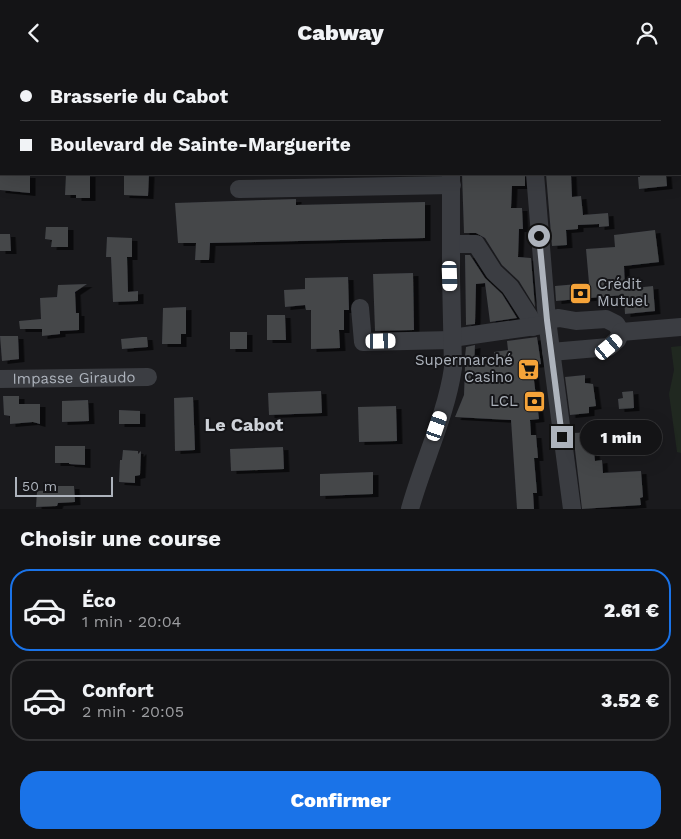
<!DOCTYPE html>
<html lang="fr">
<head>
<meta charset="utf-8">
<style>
	:root { --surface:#141416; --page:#1d1d1f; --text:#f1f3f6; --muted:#9d9ea1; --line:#333335; --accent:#1a73e8 }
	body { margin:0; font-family:"Work Sans",sans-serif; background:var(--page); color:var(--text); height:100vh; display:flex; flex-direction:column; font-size:19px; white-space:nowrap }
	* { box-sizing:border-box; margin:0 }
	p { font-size:16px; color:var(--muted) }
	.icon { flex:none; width:28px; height:28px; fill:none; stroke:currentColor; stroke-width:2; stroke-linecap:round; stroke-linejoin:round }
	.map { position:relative; height:444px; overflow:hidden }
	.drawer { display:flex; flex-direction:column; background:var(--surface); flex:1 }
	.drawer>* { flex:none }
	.guide { position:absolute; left:0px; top:0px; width:681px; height:110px; box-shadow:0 5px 20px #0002,0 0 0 1px var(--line); display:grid; align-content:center; height:110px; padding:0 20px; background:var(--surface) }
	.scale { position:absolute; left:15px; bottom:12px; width:98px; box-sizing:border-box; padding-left:5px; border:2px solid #adb3bc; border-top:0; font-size:14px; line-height:18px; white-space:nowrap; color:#adb3bc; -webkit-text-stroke:4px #151518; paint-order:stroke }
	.end { position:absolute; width:22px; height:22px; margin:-11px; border:6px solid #adb3bc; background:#111; box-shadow:0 0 0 2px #111 }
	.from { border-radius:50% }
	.bubble { position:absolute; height:35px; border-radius:18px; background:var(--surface); box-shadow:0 5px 20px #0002,0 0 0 1px var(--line); font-size:16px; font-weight:800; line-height:35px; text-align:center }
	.car { position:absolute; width:15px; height:30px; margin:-15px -8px; border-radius:6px; box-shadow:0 0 4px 1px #0007; background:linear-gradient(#fff 24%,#345 0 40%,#fff 0 76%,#345 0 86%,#fff 0) }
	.guide b { display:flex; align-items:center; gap:18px; height:48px; font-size:19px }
	.guide b+b { border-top:1px solid var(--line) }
	.guide i { width:12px; height:12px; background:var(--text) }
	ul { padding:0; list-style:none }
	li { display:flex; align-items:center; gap:15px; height:82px; margin:0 10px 8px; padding:0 10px; border:2px solid var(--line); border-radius:20px }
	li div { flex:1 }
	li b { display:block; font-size:19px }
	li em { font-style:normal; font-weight:800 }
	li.selected { border-color:var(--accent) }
	li>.icon { width:45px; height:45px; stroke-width:1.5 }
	h2 { padding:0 20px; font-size:22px; line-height:60px }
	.cta { display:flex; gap:10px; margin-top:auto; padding:10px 20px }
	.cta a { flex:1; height:58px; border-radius:20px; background:var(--accent); color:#fff; font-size:20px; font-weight:800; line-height:58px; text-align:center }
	header { display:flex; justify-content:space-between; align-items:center; height:65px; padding:0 20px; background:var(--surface); font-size:22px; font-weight:800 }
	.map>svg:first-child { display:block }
</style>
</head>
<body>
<header><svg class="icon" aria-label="back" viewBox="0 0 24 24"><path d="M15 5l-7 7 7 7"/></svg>Cabway<svg class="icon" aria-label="person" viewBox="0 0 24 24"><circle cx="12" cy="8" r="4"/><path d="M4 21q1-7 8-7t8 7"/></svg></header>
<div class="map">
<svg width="681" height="444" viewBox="0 0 681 444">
	<defs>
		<filter id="shadow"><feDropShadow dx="5.5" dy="3" stdDeviation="0" flood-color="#0009"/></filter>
	</defs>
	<rect width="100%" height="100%" fill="#1a1a1d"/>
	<polygon fill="#202820" points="681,281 681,388 677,387 669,329 674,305 671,282"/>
	<g fill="#44464a" filter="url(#shadow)">
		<polygon points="0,109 30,110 30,128 0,125"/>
		<polygon points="66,109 90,109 90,133 76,133 76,130 65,130"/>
		<polygon points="124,109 149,109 148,131 124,130"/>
		<polygon points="462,109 525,109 525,121 512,121 511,143 522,143 523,164 519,164 518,192 531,193 535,242 519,216 502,200 485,173 476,168 464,168"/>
		<polygon points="546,109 571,109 572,132 581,131 583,150 608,148 609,161 599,162 599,159 578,160 578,164 566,165 567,180 552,181"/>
		<polygon points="640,109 666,109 667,121 639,124 638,112 640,112"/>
		<polygon points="296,134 296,140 425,137 425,173 210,178 209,195 195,195 196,178 178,178 175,138"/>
		<polygon points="46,162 68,162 68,182 51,182 52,175 45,174"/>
		<polygon points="655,165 659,197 624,201 625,224 653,221 655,246 625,249 624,230 556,236 555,221 589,218 586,184 615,182 614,170"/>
		<polygon points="0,169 10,169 11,186 0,186"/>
		<polygon points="107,172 132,173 132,192 127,192 128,227 138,226 138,236 113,237 111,192 106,192"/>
		<polygon points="465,190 470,190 485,213 502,229 517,253 490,257 485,218 476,219 475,259 466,260"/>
		<polygon points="413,208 414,265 375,266 373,209"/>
		<polygon points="348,212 349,245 344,245 344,265 339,265 340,283 311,284 311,245 306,245 305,240 285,242 284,225 305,224 305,213"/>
		<polygon points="87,219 75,227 76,248 79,248 79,265 60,266 60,269 42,271 42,264 20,264 19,256 41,254 40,233 57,232 58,220"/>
		<polygon points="186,242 186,269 181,269 181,279 162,279 163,243"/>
		<polygon points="267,250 285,250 286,275 267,275"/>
		<rect x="230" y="267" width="17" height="17"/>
		<polygon points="0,271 18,271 19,294 2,296"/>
		<polygon points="142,272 147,272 148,282 122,284 121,274"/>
		<polygon points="537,272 541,299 532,300 539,354 530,355 531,370 536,370 538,393 534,393 537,428 533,428 534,444 517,444 511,355 455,352 464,330 465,302 496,298 494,287 508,285 507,276"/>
		<polygon points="475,280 474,301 464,302 466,282"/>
		<polygon points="585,310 585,318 593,319 596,341 589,342 589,348 570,350 565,312"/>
		<polygon points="321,326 322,348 269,350 268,328"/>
		<polygon points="633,326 634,343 619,344 618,334 623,333 622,327"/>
		<polygon points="3,331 19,331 19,339 40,339 40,359 33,357 10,359 10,351 4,350"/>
		<polygon points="193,332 195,385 175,386 174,333"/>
		<polygon points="88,335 89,356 62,357 62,336"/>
		<polygon points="396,341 397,376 359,377 358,342"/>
		<polygon points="119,345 140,346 140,359 119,359"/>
		<polygon points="592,367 595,396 602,395 603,408 641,406 643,432 640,433 641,440 582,444 573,368"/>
		<polygon points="55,381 85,381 85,400 69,399 69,398 55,398"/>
		<polygon points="283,382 284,404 231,406 230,384"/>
		<polygon points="123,385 138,386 138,389 141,386 140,410 135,411 135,418 119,417 120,395 122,395"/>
		<polygon points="373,407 373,429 320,431 320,409"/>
		<polygon points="58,421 74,421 75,437 58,438 57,441 36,442 37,426 58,425"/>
	</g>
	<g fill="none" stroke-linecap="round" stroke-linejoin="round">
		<g stroke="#3b3d42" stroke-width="18">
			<polyline points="529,0 529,1"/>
			<polyline points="77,1 77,0"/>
			<polyline points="178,1 178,0"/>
			<polyline points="468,1 468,0"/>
			<polyline points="680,9 681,9"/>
			<polyline points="0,73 1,73"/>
			<polyline points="535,109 547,255 572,444"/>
			<polyline points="239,124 452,120"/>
			<polyline points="451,179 476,179 494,207 510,222 530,253 533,262"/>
			<polyline points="360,243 363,277 452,275"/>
			<polyline points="547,255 559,253 576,256 606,254 616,259 621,267 617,275 609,282 551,287"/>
			<polyline points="621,267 681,262"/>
			<polyline points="452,273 543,260"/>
			<path id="s1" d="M0,314L148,312"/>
			<path d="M410,444C423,397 446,351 453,303L451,211V109"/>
		</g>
	</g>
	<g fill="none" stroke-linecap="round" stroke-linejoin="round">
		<polyline stroke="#adb3bc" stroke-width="6" points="539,171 547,255 562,372"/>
	</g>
	<defs>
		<symbol id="bank-square" viewBox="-11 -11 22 22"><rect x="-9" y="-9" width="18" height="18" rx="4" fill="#f5a339" stroke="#151518"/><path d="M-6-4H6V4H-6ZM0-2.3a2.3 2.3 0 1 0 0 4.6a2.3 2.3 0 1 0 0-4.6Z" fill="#111"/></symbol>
		<symbol id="supermarket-square" viewBox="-11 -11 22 22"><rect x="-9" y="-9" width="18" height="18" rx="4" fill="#f5a339" stroke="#151518"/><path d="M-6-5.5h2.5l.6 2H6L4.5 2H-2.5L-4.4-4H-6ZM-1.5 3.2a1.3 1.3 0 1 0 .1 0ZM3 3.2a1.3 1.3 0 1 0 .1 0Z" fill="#111"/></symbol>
	</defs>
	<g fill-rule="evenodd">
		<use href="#bank-square" x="568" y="216" width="25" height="25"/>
		<use href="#supermarket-square" x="516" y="292" width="25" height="25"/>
		<use href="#bank-square" x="522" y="324" width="25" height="25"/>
	</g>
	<g text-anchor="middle" stroke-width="4" stroke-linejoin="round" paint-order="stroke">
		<g font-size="15" fill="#adb3bc" stroke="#151518" text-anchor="end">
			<text x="597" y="224" text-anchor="start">Crédit<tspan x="597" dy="17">Mutuel</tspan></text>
			<text x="513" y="300">Supermarché<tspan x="513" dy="17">Casino</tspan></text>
			<text x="518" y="341">LCL</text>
		</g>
		<g font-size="15" fill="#adb3bc" stroke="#151518">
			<text dy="5" stroke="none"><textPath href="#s1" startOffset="74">Impasse Giraudo</textPath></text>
		</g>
		<g font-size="18" font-weight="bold" fill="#ced2d8" stroke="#151518">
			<text x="244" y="366">Le Cabot</text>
		</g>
	</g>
</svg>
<div class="scale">50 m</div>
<i class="end from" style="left:539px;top:171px"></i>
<i class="end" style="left:562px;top:372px"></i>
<div class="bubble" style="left:580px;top:355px;width:82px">1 min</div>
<i class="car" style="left:450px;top:211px;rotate:178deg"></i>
<i class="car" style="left:381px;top:276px;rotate:89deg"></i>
<i class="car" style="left:609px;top:282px;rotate:50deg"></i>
<i class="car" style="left:437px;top:361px;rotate:19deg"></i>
<div class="guide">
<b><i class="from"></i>Brasserie du Cabot</b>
<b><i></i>Boulevard de Sainte-Marguerite</b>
</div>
</div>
<section class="drawer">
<h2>Choisir une course</h2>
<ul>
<li class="selected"><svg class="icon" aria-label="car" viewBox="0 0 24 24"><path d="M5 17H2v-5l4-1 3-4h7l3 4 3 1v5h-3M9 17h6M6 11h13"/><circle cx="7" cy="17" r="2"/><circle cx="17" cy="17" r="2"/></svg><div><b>Éco</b><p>1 min · 20:04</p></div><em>2.61 €</em></li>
<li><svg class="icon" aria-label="car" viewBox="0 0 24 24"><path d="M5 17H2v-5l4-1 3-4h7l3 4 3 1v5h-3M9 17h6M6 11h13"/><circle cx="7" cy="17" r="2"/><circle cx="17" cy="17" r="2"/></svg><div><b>Confort</b><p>2 min · 20:05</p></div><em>3.52 €</em></li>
</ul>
<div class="cta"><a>Confirmer</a></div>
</section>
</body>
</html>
